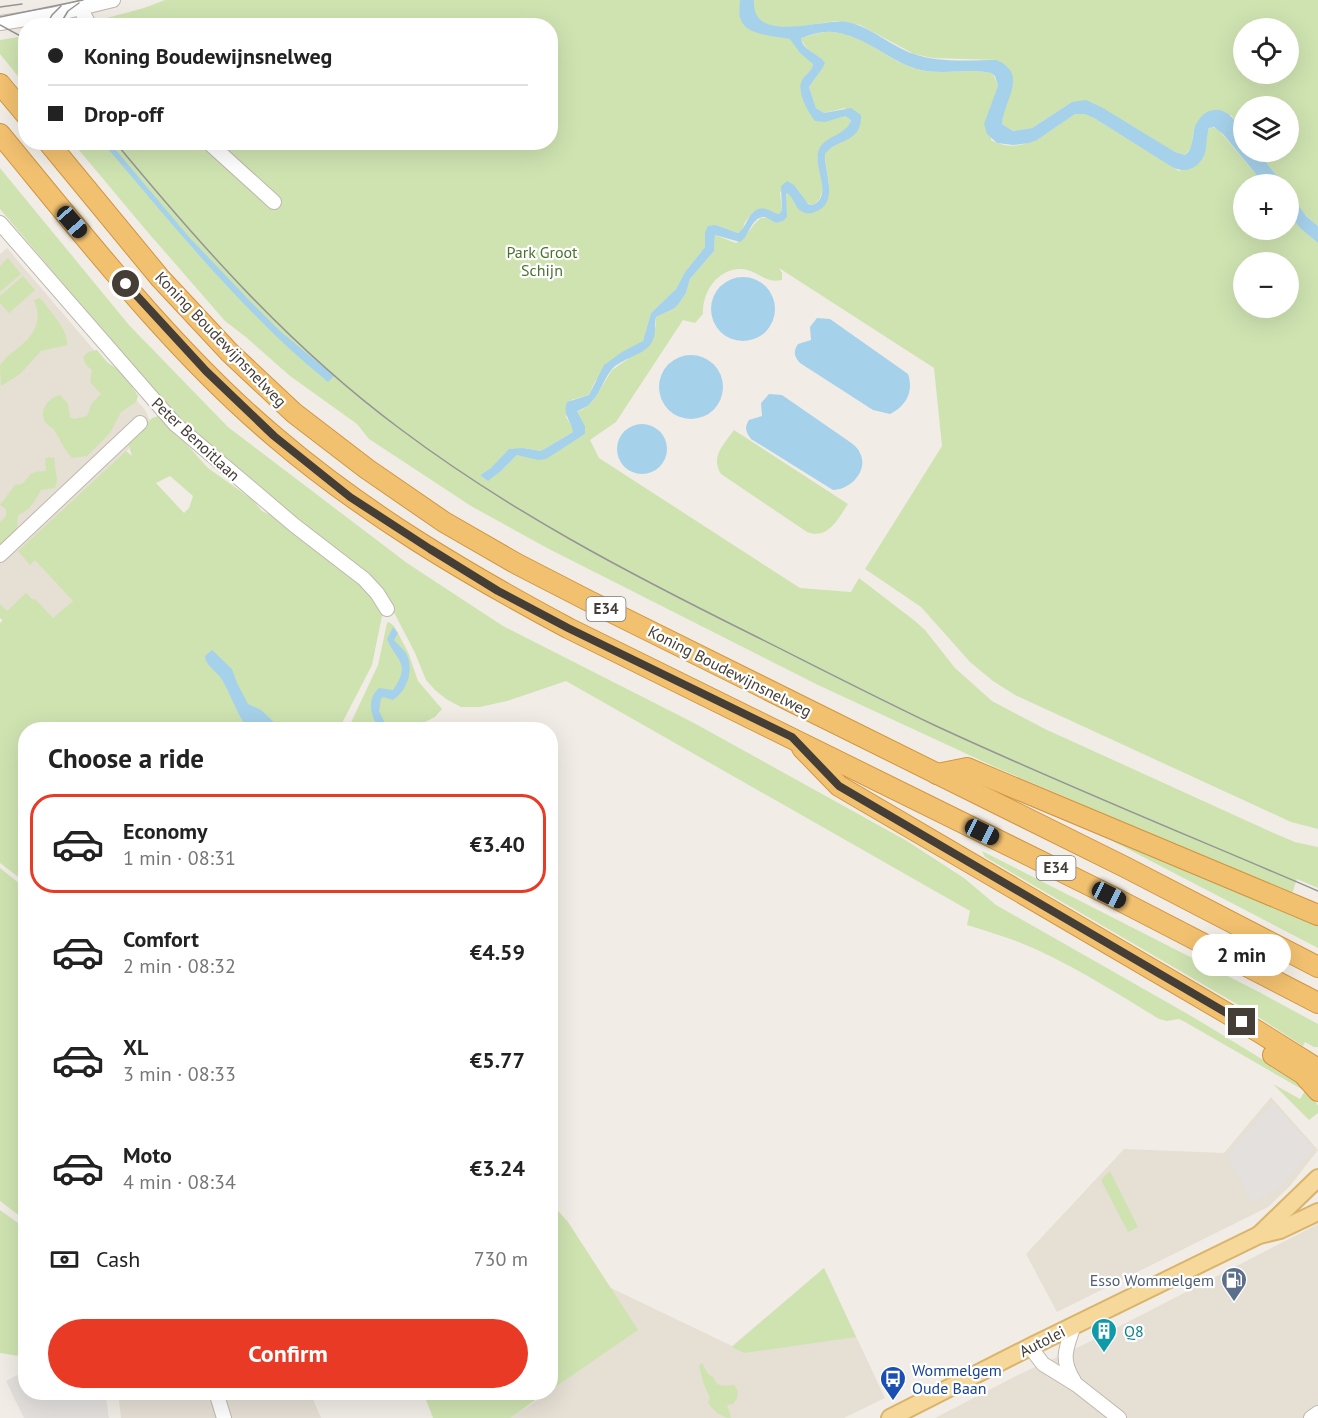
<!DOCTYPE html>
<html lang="en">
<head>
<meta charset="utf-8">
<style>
	:root { --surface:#fff; --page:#f6f6f6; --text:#222; --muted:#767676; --line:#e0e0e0; --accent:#e93a25 }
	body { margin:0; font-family:"PT Sans",sans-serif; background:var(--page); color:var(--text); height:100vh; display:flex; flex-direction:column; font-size:22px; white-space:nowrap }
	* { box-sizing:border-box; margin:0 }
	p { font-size:20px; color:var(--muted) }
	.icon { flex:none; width:33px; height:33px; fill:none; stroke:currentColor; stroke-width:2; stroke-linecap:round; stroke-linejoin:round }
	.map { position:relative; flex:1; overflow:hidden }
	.sheet { position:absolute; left:18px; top:722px; width:540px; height:678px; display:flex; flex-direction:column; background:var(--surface); border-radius:24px; box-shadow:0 6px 24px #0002 }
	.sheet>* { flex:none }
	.top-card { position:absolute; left:18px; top:18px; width:540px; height:132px; border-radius:24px; box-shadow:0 6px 24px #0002; display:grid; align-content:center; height:132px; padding:0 30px; background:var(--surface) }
	.tools { position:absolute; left:1233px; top:18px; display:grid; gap:12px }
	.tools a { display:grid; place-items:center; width:66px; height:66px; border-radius:50%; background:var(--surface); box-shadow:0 6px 24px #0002; font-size:30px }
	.end { position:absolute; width:27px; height:27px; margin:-14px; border:8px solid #443e36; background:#fff; box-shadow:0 0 0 3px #fff }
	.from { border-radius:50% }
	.bubble { position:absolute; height:42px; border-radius:21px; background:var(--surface); box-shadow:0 6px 24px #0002; font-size:20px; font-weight:700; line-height:42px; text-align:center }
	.car { position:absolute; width:18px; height:36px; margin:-18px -9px; border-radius:8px; box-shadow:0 0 4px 2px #0007; background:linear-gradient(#222 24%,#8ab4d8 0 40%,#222 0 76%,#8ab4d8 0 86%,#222 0) }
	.top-card b { display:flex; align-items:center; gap:21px; height:57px; font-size:22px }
	.top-card b+b { border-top:2px solid var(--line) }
	.top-card i { width:15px; height:15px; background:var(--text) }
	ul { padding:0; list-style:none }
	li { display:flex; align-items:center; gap:18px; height:99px; margin:0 12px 9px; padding:0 18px; border:3px solid transparent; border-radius:24px }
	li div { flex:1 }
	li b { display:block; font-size:22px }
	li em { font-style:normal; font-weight:700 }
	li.on { border-color:var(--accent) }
	li>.icon { width:54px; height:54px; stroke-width:1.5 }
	h2 { padding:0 30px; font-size:27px; line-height:72px }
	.pay { display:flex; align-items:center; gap:15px; height:66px; padding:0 30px; font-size:22px }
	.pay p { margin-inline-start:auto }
	.primary-button { display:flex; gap:12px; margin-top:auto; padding:12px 30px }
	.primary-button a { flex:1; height:69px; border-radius:36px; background:var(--accent); color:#fff; font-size:24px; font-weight:700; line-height:69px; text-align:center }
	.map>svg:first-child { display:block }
</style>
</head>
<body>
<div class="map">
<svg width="1318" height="1418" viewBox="0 0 1318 1418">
	<rect width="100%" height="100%" fill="#f1ede6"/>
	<g fill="#e5dfd4">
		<polygon points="7,248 145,410 153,427 59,513 127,585 44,664 0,618 0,254"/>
		<polygon points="1271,1097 1318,1150 1290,1186 1268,1207 1057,1312 1026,1254 1124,1149 1224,1153"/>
		<polygon points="1318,1224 1318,1418 935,1418 1020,1374 1085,1344"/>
		<polygon points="824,1268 885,1398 844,1418 510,1418 550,1392 551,1390 637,1330 609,1287 732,1346"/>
		<polygon points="118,1392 310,1392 321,1418 121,1418"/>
	</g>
	<g fill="#cfe3b1" fill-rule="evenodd">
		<path d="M165,0H1318V226C1306,216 1289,201 1288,184H1283L1258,152H1288V106H1244L1243,132L1231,115L1193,132L1192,146L1185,155L1175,152L1072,102L1032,128L1013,131L1002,124L1009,68L997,60L932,58L914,54L860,25L836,21L789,28C791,46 802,52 813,64L812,70L806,75L811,116H845L851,120L848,128L817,157C820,173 829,196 813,205C804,203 800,196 796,188L780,192L782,210L779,214L753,212L745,222L742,231L738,233L716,225L705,236V247L685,272L676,289L651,313L643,341L595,381L589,395L571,400L566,417L573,428V432L541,451L523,448L480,475L488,480L501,471L517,455L562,448L585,434V426L577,411L582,410L593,401L612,370L635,354L656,326V317L675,308L680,302L686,293L690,279L714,251L715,235L736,243C750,235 749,227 761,218H768L777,223L783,221C789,209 784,201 787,193L791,195L796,206L815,212C839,199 825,175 825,154C832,144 847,141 856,133L845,108L824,113L816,108L809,87L822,69L821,58L808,50L800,38C810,36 822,31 832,32C865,34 889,63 921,70C944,75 968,68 991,73L994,76L998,86L991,140C1023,158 1050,129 1075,114H1086L1094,118L1179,171L1205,152C1206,143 1204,133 1211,127L1218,129L1264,184H1244V230H1288L1289,215L1301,229L1318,243V829L1291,822L1015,695L993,681L970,662L921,607L865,569L942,446L934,368L779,268L782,273V280C764,284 758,270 742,269C717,268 702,293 703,314L695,323L683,320L616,422L590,440L599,458L800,588L851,592L859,578L915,621L925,630L955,668L992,701L1045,729L1276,834L1295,842L1318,847V888L1297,879L1292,894L995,767L818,685L547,548L471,506L369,439L357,424L290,376L247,338L225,321L145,229L73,143L550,142V26L81,25L144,8ZM1244,28H1288V74H1244ZM1244,262H1288V308H1244Z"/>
		<polygon points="25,36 26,36 25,85 0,54 0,40"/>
		<path d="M0,168L129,325L228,427L407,563L503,626L694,723L907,841L964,878L996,905L1193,1017L1293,1078L1313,1096L1318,1106V1113L1309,1120L1273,1084L1300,1099L1305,1091L1185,1022L1179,1019L1167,1021L1159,1019C1113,991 1067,961 1016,941C1000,935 983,930 967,925L970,911L566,681L507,701L480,707H461L446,699L435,690L426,680L415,653L386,597L353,563L232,467L177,419L0,209Z"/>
		<polygon points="8,258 21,274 0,292 0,266"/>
		<polygon points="23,276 35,290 9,313 0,303 0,296"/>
		<path d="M39,298L43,301C51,313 69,331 67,345L41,351L20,374L1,386L0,365C3,362 6,357 9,355C29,340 45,327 34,300Z"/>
		<path d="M97,350L107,362L124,374L138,396L136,402L121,412L110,433L87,456L72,458C62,447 61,440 54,430C49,424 52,430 47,424C37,412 48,398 60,395L68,404L70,417L74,419L87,416L92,403L101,394L90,382L92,370L86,365L83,357L88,352Z"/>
		<path d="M158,416L180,437L208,468L253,500L262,511L273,516L297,536L354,575L383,611L372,665L339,729H26L25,882L0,863V623L3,620L0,618V604L7,611L26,593L33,600L35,599L53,618L73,601L35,560L30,565L18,551L126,451L132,456L128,443L152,418ZM170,476L193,496L189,508L184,513L156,483Z"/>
		<path d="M734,430L848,504C838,519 828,540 807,532L721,474C710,457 724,444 734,430Z"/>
		<path d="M49,457L55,458C53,469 60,477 55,488L41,490C34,502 32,509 18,515L17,532L0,547V522L6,516V509L0,505L15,485L22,484C35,471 27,473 46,471L45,459Z"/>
		<path d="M389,622L394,626L408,652L418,681L442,709L435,717L413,728C406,724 399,719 391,724L382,723L376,725L379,729H348L378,665L387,623Z"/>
		<polygon points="1074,821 1199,876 1240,890 1318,924 1318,948"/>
		<polygon points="982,851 1259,992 1318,1024 1318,1047 1314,1047 1305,1042 1303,1046 1252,1013 985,857"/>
		<polygon points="0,868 25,888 25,1220 0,1201"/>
		<polygon points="1110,1171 1138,1227 1128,1232 1101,1180"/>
		<polygon points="550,1202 568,1222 638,1330 551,1390"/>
		<polygon points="0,1210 25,1228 26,1355 19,1356 0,1353"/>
		<polygon points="824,1268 856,1337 744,1353 732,1347"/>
		<path d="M702,1363L708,1374L714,1378C717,1388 726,1386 734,1385L738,1391L737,1398L733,1404L727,1405L731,1418C722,1418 713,1410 708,1403L710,1397C704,1387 702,1377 699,1366Z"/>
		<polygon points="423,1392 547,1392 510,1418 433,1418"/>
	</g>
	<g fill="#e3e0de">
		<polygon points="1273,1103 1314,1148 1280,1187 1253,1203 1227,1155"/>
		<polygon points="25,1371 26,1392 105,1392 109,1418 24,1418 6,1381"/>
	</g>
	<g fill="#a6d1ea">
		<path d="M740,0H754C751,46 823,18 847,22C872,27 890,46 914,54C938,63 971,60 997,60C1029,75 1004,99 1002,124L1013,131L1032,128L1072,102L1086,100L1103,108L1175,152L1185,155C1196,147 1190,132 1198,121C1208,105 1225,107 1235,121C1238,124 1242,129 1244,133C1245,138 1244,146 1244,152H1258L1283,184H1264L1223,134L1214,127L1209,128C1206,137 1207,145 1205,153C1200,168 1186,174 1172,167L1094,118L1085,114H1075L1037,140L1029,143L1013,145L997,143L987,134L984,124L998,86L995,76L991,73C968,68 944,75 921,70C890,63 866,35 832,32C822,31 811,35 801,38C803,52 818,52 825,63L822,69L809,87L816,108L824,113L851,108L861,115C862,144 838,137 825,154C824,172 840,203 815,212C810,214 805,214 801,211C794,207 794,197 787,193L786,196L787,217L783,221L777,223C773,222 768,217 763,217C751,218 749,237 740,242L715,235L714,251L690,279L686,293L680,302L675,308L656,317C654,327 657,334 651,344C643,355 621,359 612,369C600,384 598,405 577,411L585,426V434L546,459L538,460L517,455L501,471L488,481L480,475L491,468L509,449L523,448L541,451L573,432C572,422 562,415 567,402L589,395L604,365L622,352L643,341L651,313L676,289L685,272L705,247V232L708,226L716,225L738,233C748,228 748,205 766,209C770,210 774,213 779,214L782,210L781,186L787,181L794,185L808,204L813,205C833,195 814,169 818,152C823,135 847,136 851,120L845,116L825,122L815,121C808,112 796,91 802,80C806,73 812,72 813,64L800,53L790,39C776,36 747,36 741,20C738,14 740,6 740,0Z"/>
		<path d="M103,143H110L189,237L249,300L280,331L334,376L328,382C243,313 174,226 103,143Z"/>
		<polygon points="1289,192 1306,216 1318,226 1318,243 1301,229 1289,215"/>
		<circle cx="743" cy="309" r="32"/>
		<path d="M817,318L830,319L908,374C914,392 906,406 890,414L873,410L800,363C794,356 793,352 798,344L811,340L810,327Z"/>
		<circle cx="691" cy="387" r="32"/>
		<path d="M769,394L782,395L850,442C854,445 858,448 860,453C869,471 850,490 833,490L751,439C746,432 744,428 749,420L762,416L761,403Z"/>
		<circle cx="642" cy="449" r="25"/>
		<path d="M393,627L398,633L394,640C398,645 404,649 407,655C414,670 407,691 393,700L383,697L381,699L379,711L388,729H379C371,716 366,699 379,688L393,690C412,663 396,661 387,639Z"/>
		<path d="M212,650L232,669L237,683L248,704L261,710L277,725L292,729H248C236,713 231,694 221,678C216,671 205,665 205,656Z"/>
	</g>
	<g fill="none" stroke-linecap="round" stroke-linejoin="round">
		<defs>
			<g id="minor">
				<polyline points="80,8 90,26"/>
				<polyline points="0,23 52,15 113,0"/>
				<polyline points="208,142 274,202"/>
				<polyline points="0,223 175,424 294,525 364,579 377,593 387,609"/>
				<polyline points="0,555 140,423"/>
				<path d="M1074,1325C1066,1349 1060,1359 1074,1381"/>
				<polyline points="1030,1347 1043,1364 1077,1385 1119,1418"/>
				<polyline points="216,1392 224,1418"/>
				<polyline points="1311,1418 1318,1413"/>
			</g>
			<g id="major">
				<polyline points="1259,1235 1318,1178"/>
				<polyline points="890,1418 1030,1347 1259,1235 1280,1230 1318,1212"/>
			</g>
			<g id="highway">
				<polyline points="0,84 26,115"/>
				<path d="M0,134C85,237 173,351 275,437C364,513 465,573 568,628L1109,895L1318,1003"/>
				<polyline points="48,142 160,278 230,353 294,413 367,469 444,522 517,564 587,600 1125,867 1318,967"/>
				<polyline points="802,748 839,786 1259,1032 1318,1069"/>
				<polyline points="937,774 967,768 1318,915"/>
				<polyline points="1273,1055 1303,1074 1318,1091"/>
			</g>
		</defs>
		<use href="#minor" stroke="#bfb8ac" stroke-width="16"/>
		<use href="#major" stroke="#dab46b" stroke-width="20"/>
		<use href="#highway" stroke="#d19541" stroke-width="22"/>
		<use href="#minor" stroke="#fff" stroke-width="14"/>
		<use href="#major" stroke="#f6d89a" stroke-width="16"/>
		<use href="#highway" stroke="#f2c170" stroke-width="20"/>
		<g stroke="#959595" stroke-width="1.5">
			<polyline points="0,7 22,4"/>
			<polyline points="0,17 83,0"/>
			<polyline points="0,25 26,39"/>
			<polyline points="46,26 52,15 61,6"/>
			<polyline points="59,26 68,11 79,3"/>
			<path d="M115,142C201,246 290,347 399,428C509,511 630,574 753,635C813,665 873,696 934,725C1061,784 1190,836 1318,891"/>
		</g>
	</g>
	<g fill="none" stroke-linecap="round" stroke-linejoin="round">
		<polyline stroke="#443e36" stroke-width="8" points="126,284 206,371 274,436 350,497 430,549 498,591 568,628 792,737 839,786 1242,1022"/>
	</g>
	<defs>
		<symbol id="fuel-pin" viewBox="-11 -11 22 30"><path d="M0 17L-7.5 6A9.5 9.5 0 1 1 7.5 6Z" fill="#5c6f8a" stroke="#fff"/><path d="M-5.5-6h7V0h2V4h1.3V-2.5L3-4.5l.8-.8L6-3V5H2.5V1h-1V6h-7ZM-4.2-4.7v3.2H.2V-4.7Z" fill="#fff"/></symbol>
		<symbol id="building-pin" viewBox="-11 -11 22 30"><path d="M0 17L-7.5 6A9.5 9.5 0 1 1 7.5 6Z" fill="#0f9aa8" stroke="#fff"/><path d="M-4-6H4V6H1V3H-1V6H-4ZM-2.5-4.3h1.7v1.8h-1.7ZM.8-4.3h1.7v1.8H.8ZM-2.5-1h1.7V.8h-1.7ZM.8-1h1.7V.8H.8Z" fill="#fff"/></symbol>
		<symbol id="bus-pin" viewBox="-11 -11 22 30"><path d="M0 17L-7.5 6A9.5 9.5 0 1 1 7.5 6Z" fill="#1a4fb4" stroke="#fff"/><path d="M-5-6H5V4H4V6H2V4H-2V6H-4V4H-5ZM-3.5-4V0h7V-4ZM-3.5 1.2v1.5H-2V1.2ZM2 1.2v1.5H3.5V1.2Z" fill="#fff"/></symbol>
	</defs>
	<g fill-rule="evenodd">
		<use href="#fuel-pin" x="1219" y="1265" width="30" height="40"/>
		<use href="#building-pin" x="1089" y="1316" width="30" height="40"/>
		<use href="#bus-pin" x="878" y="1364" width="30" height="40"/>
	</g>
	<g text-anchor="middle" stroke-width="4.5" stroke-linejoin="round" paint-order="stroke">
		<g fill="#fff" stroke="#7c7872" stroke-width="1.5">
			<rect x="586.5" y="597" width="39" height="24" rx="4.5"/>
			<rect x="1036.5" y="856" width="39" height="24" rx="4.5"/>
		</g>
		<g font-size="15" font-weight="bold" fill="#443e36">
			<text x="606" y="614">E34</text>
			<text x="1056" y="873">E34</text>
		</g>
		<g font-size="16" fill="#4a712e" stroke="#fff">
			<text x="542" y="258">Park Groot<tspan x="542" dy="18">Schijn</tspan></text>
		</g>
		<g font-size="16" fill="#443e36" stroke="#fff">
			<text transform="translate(221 339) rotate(46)" y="6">Koning Boudewijnsnelweg</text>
			<text transform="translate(196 439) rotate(43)" y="6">Peter Benoitlaan</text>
			<text transform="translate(730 671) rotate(27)" y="6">Koning Boudewijnsnelweg</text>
			<text transform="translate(1042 1341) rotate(-27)" y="6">Autolei</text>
		</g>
		<g font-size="16" fill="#4e5e75" stroke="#fff" text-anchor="end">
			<text x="1214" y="1286">Esso Wommelgem</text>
		</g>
		<g font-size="16" fill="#0d838f" stroke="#fff" text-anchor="start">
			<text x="1124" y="1337">Q8</text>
		</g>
		<g font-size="16" fill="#164399" stroke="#fff" text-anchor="start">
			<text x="912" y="1376">Wommelgem<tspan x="912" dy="18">Oude Baan</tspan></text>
		</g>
	</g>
</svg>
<div class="tools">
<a><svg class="icon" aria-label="locate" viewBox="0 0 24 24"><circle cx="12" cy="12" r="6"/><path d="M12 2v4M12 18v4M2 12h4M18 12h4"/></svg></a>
<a><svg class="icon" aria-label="layers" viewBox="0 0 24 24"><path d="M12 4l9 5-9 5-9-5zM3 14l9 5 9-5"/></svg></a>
<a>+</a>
<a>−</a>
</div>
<i class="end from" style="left:126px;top:284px"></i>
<i class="end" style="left:1242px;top:1022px"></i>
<div class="bubble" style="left:1192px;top:934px;width:99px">2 min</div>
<i class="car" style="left:72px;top:222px;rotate:139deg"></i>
<i class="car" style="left:982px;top:832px;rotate:116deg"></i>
<i class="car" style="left:1109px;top:895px;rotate:117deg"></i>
<div class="top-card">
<b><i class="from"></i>Koning Boudewijnsnelweg</b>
<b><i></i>Drop-off</b>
</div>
<section class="sheet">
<h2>Choose a ride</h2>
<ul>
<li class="on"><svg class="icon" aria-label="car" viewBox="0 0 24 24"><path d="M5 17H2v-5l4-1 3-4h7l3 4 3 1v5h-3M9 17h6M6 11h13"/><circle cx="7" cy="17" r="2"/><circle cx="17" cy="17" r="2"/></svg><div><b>Economy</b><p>1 min · 08:31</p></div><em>€3.40</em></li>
<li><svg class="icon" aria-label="car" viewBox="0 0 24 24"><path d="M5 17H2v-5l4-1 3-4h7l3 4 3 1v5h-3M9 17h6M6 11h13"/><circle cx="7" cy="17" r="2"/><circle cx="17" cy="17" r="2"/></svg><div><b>Comfort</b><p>2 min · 08:32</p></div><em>€4.59</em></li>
<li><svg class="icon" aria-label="car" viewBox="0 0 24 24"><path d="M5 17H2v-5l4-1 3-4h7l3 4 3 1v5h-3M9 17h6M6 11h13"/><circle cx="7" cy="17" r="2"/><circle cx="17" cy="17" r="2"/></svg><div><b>XL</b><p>3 min · 08:33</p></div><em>€5.77</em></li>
<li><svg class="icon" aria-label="car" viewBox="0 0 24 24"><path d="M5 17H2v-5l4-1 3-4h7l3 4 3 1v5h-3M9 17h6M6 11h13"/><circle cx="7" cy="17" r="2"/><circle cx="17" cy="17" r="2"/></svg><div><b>Moto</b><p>4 min · 08:34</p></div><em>€3.24</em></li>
</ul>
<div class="pay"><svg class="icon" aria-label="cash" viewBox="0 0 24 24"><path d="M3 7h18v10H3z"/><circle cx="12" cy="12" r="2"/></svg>Cash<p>730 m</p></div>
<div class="primary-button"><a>Confirm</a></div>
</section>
</div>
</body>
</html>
